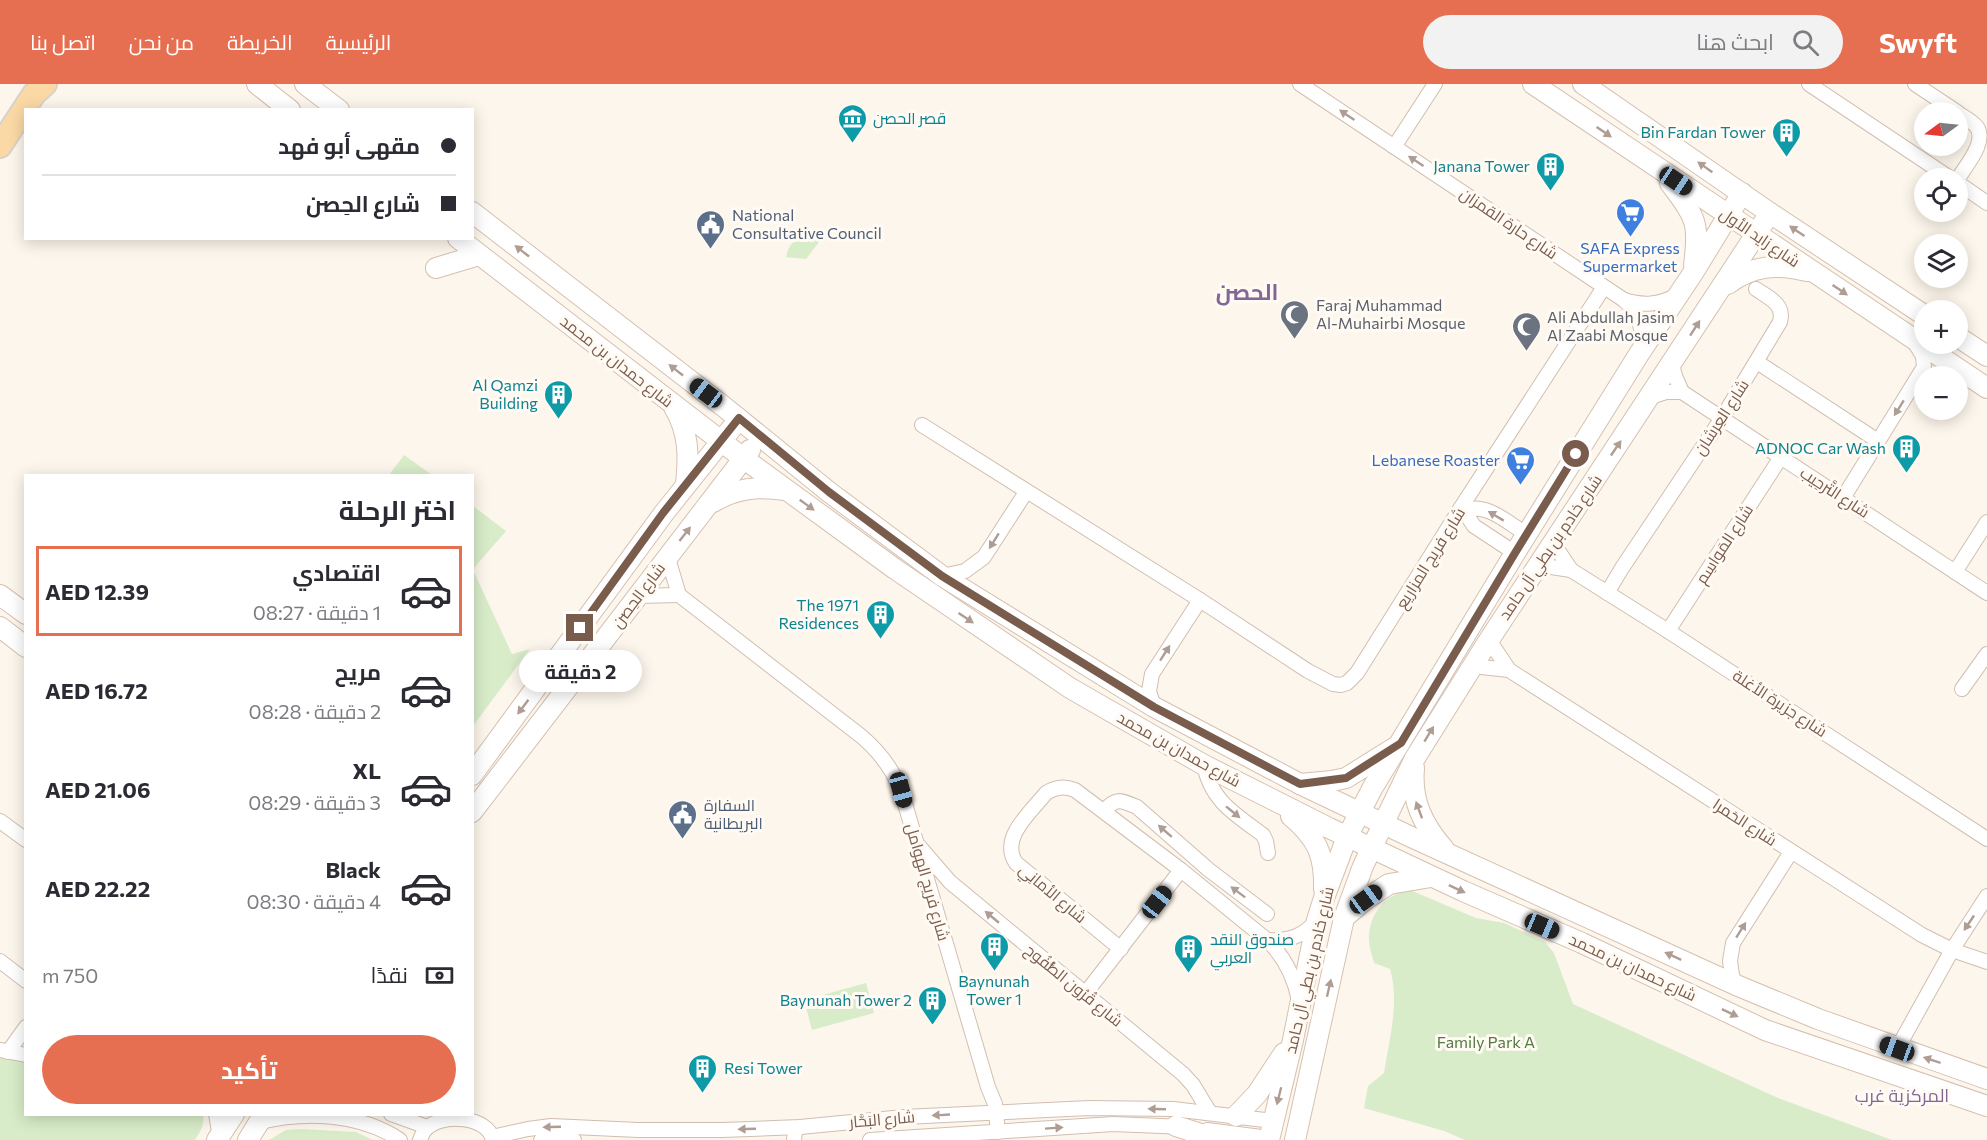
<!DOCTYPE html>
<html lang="ar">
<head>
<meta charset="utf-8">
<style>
	:root { --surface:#fff; --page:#f2f2f3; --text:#2b2b33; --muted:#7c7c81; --line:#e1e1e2; --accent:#e76f51 }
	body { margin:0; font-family:Commissioner,Cairo,sans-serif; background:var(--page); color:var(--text); direction:rtl; height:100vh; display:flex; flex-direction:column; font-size:22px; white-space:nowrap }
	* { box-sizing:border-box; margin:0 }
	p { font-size:20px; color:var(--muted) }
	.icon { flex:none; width:33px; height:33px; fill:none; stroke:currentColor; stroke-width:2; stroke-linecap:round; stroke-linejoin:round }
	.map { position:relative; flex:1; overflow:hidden; direction:ltr }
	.sheet { position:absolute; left:24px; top:390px; width:450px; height:642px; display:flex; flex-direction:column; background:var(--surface); border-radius:0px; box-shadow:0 3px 15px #0003; direction:rtl }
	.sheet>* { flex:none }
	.guide { position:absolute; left:24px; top:24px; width:450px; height:132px; border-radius:0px; box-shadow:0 3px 15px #0003; direction:rtl; display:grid; align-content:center; height:132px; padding:0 18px; background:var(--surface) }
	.needle { width:39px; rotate:255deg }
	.tools { position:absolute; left:1914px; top:18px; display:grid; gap:12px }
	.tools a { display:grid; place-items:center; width:54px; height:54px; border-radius:50%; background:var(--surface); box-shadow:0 3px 15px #0003; font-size:30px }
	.end { position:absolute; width:27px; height:27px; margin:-14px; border:8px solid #7a5c4d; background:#fff; box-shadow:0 0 0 3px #fff }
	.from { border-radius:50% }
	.bubble { position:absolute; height:42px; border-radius:21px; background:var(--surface); box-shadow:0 3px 15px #0003; font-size:20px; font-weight:700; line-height:42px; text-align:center; direction:rtl }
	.car { position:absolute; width:18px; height:36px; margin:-18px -9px; border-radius:8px; box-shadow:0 0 4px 2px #0007; background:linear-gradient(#222 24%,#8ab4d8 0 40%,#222 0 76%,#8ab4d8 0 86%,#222 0) }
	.guide b { display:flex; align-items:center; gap:21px; height:57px; font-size:22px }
	.guide b+b { border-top:2px solid var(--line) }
	.guide i { width:15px; height:15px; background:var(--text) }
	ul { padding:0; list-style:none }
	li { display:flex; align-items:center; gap:18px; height:90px; margin:0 12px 9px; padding:0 6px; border:3px solid transparent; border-radius:0px }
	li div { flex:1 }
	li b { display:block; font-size:22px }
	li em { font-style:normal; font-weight:700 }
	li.selected { border-color:var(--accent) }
	li>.icon { width:54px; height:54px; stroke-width:1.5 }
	h2 { padding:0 18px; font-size:27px; line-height:72px }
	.pay { display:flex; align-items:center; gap:15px; height:66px; padding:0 18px; font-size:22px }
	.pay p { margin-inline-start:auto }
	.cta { display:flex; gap:12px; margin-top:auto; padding:12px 18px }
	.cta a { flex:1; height:69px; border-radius:36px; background:var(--accent); color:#fff; font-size:24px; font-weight:700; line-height:69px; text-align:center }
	header { display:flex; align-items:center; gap:36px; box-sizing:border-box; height:84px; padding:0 30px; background:var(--accent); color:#fff }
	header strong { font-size:28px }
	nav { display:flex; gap:33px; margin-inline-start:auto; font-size:21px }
	.search { width:420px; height:54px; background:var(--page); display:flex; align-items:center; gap:15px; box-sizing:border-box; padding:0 21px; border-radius:33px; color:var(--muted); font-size:22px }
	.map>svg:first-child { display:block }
</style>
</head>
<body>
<header>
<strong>Swyft</strong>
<div class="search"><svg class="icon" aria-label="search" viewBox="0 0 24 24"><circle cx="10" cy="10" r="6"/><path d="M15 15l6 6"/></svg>ابحث هنا</div>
<nav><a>الرئيسية</a><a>الخريطة</a><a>من نحن</a><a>اتصل بنا</a></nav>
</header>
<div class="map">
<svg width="1987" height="1056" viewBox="0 0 1987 1056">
	<rect width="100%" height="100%" fill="#fdf6ec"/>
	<g fill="#d8ecc9">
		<path d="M805,152L819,158L806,175L786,173C789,160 793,157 805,152Z"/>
		<polygon points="404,371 432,391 389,391"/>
		<polygon points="473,422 506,447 473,485"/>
		<polygon points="473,486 512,570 530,565 473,642"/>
		<path d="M1410,806L1476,834L1504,839L1545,858L1554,869L1573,920L1778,1014L1892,1056H1465L1444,1047L1364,1024L1368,1002L1384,989C1389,956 1400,919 1390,885L1374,879C1372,870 1368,860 1369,851C1371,827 1387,809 1410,806Z"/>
		<polygon points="866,899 874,929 812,946 804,916"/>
		<path d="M0,969L25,975L26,1030H203C205,1041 200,1048 195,1056H0Z"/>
		<polygon points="301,1045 356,1048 373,1056 269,1056 286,1046"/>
	</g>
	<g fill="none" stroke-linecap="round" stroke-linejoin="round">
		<defs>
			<g id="street">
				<path d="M1300,0L1624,216C1638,229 1645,246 1640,265"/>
				<polyline points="1809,0 1950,94"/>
				<polyline points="1915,0 1957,28"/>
				<path d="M1958,29C1964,33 1972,37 1977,43C1987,59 1965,82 1958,95"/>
				<polyline points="1394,63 1435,0"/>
				<polyline points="1958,99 1987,119"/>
				<path d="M1624,216C1643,222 1659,221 1677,211"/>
				<polyline points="1757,278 1878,357"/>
				<polyline points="1672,280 1675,292 1682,308 1987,509"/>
				<polyline points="1650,313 1666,308 1682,308"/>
				<polyline points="922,341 1200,516 1308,587 1333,600 1341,601 1347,599 1357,589 1460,425 1604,203"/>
				<polyline points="1843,414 1924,283 1923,272 1915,259"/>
				<polyline points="1553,459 1571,486"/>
				<path d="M1515,469L1474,442L1464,427C1485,417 1508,439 1526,450"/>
				<path d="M667,471L679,511L861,652C880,668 892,684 901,706L988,1003L995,1020L998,1048"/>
				<polyline points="1538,481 1571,486 1668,547 1987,755"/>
				<polyline points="1955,488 1987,438"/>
				<polyline points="942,492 965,487 984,473 1026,408"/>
				<path d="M1607,509L1622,484L1722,334L1780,238C1785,220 1769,214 1756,205"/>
				<polyline points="637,512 679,511"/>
				<polyline points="1668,547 1781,373"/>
				<polyline points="1489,556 1509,586 1922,851 1952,866 1987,878"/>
				<polyline points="1472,582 1509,586"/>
				<polyline points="1962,605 1987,570"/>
				<polyline points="1154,623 1149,607 1152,590 1200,516"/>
				<path d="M1204,681C1211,717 1235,730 1263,751L1266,757L1268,769"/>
				<path d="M1104,727C1116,713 1121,716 1137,723L1209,786L1267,830"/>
				<polyline points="0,737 26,756"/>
				<polyline points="919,762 950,798 1183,990 1193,1001 1210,1029"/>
				<path d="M1267,856C1288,857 1303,853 1317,836"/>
				<path d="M1121,865L1016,779C999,754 1031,728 1046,709C1056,703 1064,702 1075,706L1181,786L1267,856C1285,873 1294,892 1299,916"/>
				<polyline points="0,877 26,897"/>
				<polyline points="1736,901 1732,891 1730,877 1733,859 1791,768"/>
				<polyline points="1085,910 1181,786"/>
				<polyline points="1897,965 1952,866 1987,812"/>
				<polyline points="1,966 26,971"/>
				<polyline points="8,968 26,943"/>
				<polyline points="216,1030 220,1053"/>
				<polyline points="391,1030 427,1043"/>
				<path d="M260,1038C305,1027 360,1029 400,1056"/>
				<polyline points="1207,1046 1269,1054"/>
				<polyline points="492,1053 528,1045 551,1042 638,1046 722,1046 800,1043 904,1033 1089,1024 1173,1025 1273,1037"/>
				<path d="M420,1056C422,1051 423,1047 427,1044C443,1029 488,1032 493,1056"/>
				<polyline points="541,1056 574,1056"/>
				<polyline points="794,1056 795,1047 800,1043"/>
				<polyline points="870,1056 1113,1040 1185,1043"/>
			</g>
			<g id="secondary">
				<polyline points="257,0 290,26"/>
				<polyline points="305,0 339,26"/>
				<polyline points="1533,0 1987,304"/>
				<polyline points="1583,0 1770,129 1924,231"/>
				<path d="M1670,99C1695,133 1700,137 1694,181"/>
				<polyline points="472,128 723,322 829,408 942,492 1154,623 1300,700 1409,752 1736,901 1818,935 1987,995"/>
				<polyline points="458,154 743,374 895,485 1070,604 1204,681 1329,744 1463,807 1582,859 1765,946 1987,1022"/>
				<polyline points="436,184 479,171"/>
				<path d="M1728,200C1752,181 1777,180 1807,187"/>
				<polyline points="1958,253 1987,272"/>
				<path d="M674,323C689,348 689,372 686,400"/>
				<path d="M713,418C736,404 758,402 785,406"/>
				<polyline points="0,511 26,530"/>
				<polyline points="0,543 26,563"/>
				<path d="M1414,684C1411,717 1423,741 1444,765"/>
				<polyline points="472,691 664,429 739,335"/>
				<polyline points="1300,700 1332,697 1346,694 1394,664"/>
				<polyline points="472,728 750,366"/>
				<path d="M1291,732C1317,754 1325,771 1324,805"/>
				<polyline points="1346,832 1366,815 1389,800 1431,793"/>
				<polyline points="1236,1032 1257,1010 1284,969"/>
				<polyline points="1176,1042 1219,1056"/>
				<polyline points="217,1056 234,1030"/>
				<polyline points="248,1056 264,1030"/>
				<polyline points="1269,1056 1293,956 1317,836 1324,814 1347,753 1373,703 1515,469 1639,270 1693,189 1742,109"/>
				<polyline points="1295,1056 1344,834 1363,782 1415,674 1489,556 1770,129"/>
			</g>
			<polyline id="primary" points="0,62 34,10 45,0"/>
		</defs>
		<use href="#street" stroke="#d1beb0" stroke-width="16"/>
		<use href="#secondary" stroke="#d6c0b0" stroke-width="22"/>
		<use href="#primary" stroke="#dad1cd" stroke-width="26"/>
		<use href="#street" stroke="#fff" stroke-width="14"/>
		<use href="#secondary" stroke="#fff" stroke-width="20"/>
		<use href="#primary" stroke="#fbd9a5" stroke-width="22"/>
	</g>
	<defs><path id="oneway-solid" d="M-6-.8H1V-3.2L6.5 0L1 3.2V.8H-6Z" transform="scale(1.5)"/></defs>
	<g fill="#af9d94">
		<use href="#oneway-solid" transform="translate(1347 31) rotate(-146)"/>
		<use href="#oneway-solid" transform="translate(1604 48) rotate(34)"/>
		<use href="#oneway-solid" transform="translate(1416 77) rotate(-147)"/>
		<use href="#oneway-solid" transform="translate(1705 83) rotate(-145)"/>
		<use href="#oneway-solid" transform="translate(1797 147) rotate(-146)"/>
		<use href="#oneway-solid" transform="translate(522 167) rotate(-142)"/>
		<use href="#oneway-solid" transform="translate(1840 206) rotate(34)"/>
		<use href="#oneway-solid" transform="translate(1695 244) rotate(-57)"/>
		<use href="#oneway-solid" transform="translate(676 286) rotate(-142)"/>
		<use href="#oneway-solid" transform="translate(1899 324) rotate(122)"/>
		<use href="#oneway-solid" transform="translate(1616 364) rotate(-56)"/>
		<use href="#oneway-solid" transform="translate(807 421) rotate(36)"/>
		<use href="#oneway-solid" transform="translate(1496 432) rotate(-149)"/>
		<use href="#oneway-solid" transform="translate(685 450) rotate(-52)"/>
		<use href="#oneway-solid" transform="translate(994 457) rotate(122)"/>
		<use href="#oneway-solid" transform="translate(966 534) rotate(34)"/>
		<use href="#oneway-solid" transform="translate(1165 569) rotate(-57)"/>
		<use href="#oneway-solid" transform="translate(523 623) rotate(127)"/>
		<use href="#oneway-solid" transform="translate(1429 650) rotate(-59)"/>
		<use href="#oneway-solid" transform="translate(1419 726) rotate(-110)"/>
		<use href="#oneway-solid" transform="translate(1233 728) rotate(39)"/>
		<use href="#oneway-solid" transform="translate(1165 747) rotate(-139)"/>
		<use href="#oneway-solid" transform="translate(1457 805) rotate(25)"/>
		<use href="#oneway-solid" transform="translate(1238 808) rotate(-143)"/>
		<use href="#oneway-solid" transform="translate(992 833) rotate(-140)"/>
		<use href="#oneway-solid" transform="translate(1969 839) rotate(124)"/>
		<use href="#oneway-solid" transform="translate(1741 846) rotate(-58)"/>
		<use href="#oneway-solid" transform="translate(1673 872) rotate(-155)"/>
		<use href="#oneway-solid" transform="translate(1329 904) rotate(-77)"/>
		<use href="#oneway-solid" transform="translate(1730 929) rotate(25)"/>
		<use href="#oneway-solid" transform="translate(1932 976) rotate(-162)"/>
		<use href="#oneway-solid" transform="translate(1279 1012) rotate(104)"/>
		<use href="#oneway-solid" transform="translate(1157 1025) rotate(-178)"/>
		<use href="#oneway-solid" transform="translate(941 1031) rotate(177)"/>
		<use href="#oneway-solid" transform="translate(552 1043) rotate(178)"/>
		<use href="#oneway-solid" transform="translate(1054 1044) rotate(-4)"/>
		<use href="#oneway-solid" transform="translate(747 1045) rotate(178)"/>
	</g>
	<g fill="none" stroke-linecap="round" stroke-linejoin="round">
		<polyline stroke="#7a5c4d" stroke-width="8" points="580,544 663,429 739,334 829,408 942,492 1154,623 1300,700 1346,694 1401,659 1515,469 1576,370"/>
	</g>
	<defs>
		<symbol id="museum-pin" viewBox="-11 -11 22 30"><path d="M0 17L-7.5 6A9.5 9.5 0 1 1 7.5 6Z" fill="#0f9aa8" stroke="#fffaf3"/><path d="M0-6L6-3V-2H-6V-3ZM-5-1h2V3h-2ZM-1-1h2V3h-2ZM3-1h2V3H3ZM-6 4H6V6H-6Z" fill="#fff"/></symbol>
		<symbol id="building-pin" viewBox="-11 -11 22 30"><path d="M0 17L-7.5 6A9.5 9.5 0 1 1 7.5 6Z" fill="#0f9aa8" stroke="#fffaf3"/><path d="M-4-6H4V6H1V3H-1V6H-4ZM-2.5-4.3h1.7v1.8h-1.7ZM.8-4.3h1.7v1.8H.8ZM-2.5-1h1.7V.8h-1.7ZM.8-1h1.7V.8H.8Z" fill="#fff"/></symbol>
		<symbol id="supermarket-pin" viewBox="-11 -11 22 30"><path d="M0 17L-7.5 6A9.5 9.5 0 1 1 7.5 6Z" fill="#3f7fe0" stroke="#fffaf3"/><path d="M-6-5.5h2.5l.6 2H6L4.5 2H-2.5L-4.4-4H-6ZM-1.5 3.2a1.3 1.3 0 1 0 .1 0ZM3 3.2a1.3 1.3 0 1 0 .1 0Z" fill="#fff"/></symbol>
		<symbol id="civic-pin" viewBox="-11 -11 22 30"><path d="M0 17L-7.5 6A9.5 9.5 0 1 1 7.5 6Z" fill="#5c6f8a" stroke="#fffaf3"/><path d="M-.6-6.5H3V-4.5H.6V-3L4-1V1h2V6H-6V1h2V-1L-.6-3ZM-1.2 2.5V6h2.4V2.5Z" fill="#fff"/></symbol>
		<symbol id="mosque-pin" viewBox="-11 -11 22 30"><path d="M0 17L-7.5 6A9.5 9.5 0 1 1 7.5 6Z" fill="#6b7280" stroke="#fffaf3"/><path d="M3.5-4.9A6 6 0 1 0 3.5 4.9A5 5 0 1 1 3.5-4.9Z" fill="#fff"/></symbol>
	</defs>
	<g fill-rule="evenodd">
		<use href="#museum-pin" x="836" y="18" width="33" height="45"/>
		<use href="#building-pin" x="1770" y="32" width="33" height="45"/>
		<use href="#building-pin" x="1534" y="66" width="33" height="45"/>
		<use href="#supermarket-pin" x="1614" y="112" width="33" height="45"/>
		<use href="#civic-pin" x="694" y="124" width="33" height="45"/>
		<use href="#mosque-pin" x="1278" y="214" width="33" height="45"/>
		<use href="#mosque-pin" x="1510" y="226" width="33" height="45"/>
		<use href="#building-pin" x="542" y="294" width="33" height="45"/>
		<use href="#building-pin" x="1890" y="348" width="33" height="45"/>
		<use href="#supermarket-pin" x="1504" y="360" width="33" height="45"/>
		<use href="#building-pin" x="864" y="514" width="33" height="45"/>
		<use href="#civic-pin" x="666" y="714" width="33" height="45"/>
		<use href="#building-pin" x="978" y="846" width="33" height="45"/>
		<use href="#building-pin" x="1172" y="848" width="33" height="45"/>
		<use href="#building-pin" x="916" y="900" width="33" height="45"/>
		<use href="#building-pin" x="686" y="968" width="33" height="45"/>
	</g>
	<g text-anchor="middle" stroke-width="6" stroke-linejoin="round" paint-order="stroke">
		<g font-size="16" fill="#0d838f" stroke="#fffaf3" text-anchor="end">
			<text x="873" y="40" text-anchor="start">قصر الحصن</text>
			<text x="1766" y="54">Bin Fardan Tower</text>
			<text x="1530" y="88">Janana Tower</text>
			<text x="538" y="307">Al Qamzi<tspan x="538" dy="18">Building</tspan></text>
			<text x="1886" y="370">ADNOC Car Wash</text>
			<text x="859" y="527">The 1971<tspan x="859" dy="18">Residences</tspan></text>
			<text x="1210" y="861" text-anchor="start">صندوق النقد<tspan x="1210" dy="18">العربي</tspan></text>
			<text x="994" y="903" text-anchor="middle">Baynunah<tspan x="994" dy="18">Tower 1</tspan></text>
			<text x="912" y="922">Baynunah Tower 2</text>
			<text x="724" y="990" text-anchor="start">Resi Tower</text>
		</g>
		<g font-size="16" fill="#4e5e75" stroke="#fffaf3" text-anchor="start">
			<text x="732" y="137">National<tspan x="732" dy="18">Consultative Council</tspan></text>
			<text x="704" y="727">السفارة<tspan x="704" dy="18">البريطانية</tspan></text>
		</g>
		<g font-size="16" fill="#7a5c4d" stroke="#fffaf3">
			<text transform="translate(1509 139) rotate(34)" y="6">شارع حارة القمزان</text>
			<text transform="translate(1760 153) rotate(34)" y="6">شارع زايد الأول</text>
			<text transform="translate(617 277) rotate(38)" y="6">شارع حمدان بن محمد</text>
			<text transform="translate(1721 333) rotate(-57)" y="6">شارع العِرشان</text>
			<text transform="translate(1835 408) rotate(33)" y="6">شارع التَّرحِيب</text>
			<text transform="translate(1724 460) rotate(-57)" y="6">شارع المَواسِم</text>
			<text transform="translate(1550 463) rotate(-56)" y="6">شارع خادم بن بطي آل حامد</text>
			<text transform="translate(1430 474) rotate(-58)" y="6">شارع فريج المزاريع</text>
			<text transform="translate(638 511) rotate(-53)" y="6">شارع الحِصن</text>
			<text transform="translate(1780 619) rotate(33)" y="6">شارع جزيرة الأغلة</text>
			<text transform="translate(1179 665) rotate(29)" y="6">شارع حمدان بن محمد</text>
			<text transform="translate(1745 738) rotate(33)" y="6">شارع الحَمرا</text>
			<text transform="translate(928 798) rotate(74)" y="6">شارع فريج الهوامل</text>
			<text transform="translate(1053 809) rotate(40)" y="6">شارع الأمانِي</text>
			<text transform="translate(1633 883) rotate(25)" y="6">شارع حمدان بن محمد</text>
			<text transform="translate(1309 886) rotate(-77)" y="6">شارع خادم بن بطي آل حامد</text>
			<text transform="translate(1074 901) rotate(39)" y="6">شارع قُرُون الطُّفُوح</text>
			<text transform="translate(882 1035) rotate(-5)" y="6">شارع البَحَّار</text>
		</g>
		<g font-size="16" fill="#366cbe" stroke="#fffaf3">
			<text x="1630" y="170">SAFA Express<tspan x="1630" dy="18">Supermarket</tspan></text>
			<text x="1500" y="382" text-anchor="end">Lebanese Roaster</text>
		</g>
		<g font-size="16" fill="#5b616d" stroke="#fffaf3" text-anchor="start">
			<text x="1316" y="227">Faraj Muhammad<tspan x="1316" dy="18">Al-Muhairbi Mosque</tspan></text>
			<text x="1547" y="239">Ali Abdullah Jasim<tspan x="1547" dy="18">Al Zaabi Mosque</tspan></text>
		</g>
		<g font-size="16" fill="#537a41" stroke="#fffaf3">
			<text x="1486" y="964">Family Park A</text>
		</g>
		<g font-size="18" fill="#846695" stroke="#fffaf3">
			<text x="1902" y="1018">المركزية غرب</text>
		</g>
		<g font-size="22" font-weight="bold" fill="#846695" stroke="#fffaf3">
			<text x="1247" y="216">الحصن</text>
		</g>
	</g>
</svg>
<div class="tools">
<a><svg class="needle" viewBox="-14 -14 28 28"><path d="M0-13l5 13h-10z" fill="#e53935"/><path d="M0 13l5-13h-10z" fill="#7c7c81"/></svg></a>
<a><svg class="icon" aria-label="locate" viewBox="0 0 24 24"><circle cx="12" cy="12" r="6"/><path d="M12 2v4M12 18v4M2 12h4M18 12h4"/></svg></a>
<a><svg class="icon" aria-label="layers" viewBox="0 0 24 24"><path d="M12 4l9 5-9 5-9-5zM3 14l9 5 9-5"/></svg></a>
<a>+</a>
<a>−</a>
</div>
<i class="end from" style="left:1576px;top:370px"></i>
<i class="end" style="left:580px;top:544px"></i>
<div class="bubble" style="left:519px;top:566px;width:123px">2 دقيقة</div>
<i class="car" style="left:1676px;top:97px;rotate:124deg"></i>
<i class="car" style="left:706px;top:309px;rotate:307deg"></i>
<i class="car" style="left:901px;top:706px;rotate:165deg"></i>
<i class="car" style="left:1366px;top:815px;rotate:54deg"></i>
<i class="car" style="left:1157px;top:818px;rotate:38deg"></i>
<i class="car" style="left:1542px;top:842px;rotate:113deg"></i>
<i class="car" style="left:1897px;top:965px;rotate:290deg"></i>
<div class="guide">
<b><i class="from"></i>مقهى أبو فهد</b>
<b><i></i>شارع الحِصن</b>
</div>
<section class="sheet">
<h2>اختر الرحلة</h2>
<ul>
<li class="selected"><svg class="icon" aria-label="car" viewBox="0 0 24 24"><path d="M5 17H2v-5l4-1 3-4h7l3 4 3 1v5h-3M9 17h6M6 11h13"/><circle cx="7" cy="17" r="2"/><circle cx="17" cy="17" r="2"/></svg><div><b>اقتصادي</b><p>1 دقيقة · 08:27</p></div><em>AED 12.39</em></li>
<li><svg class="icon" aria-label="car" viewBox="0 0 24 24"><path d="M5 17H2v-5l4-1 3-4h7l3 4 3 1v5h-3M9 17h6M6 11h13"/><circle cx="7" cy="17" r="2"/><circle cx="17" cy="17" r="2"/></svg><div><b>مريح</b><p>2 دقيقة · 08:28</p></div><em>AED 16.72</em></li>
<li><svg class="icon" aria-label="car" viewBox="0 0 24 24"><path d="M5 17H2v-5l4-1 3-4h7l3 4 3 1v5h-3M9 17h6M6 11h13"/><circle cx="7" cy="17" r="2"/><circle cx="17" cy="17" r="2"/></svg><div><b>XL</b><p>3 دقيقة · 08:29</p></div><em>AED 21.06</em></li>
<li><svg class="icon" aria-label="car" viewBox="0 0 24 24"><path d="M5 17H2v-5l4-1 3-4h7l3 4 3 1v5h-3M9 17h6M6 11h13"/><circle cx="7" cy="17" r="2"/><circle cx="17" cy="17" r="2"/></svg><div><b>Black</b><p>4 دقيقة · 08:30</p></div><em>AED 22.22</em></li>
</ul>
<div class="pay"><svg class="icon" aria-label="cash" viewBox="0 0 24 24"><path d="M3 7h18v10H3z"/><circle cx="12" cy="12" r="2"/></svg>نقدًا<p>750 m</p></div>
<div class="cta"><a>تأكيد</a></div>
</section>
</div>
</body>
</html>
